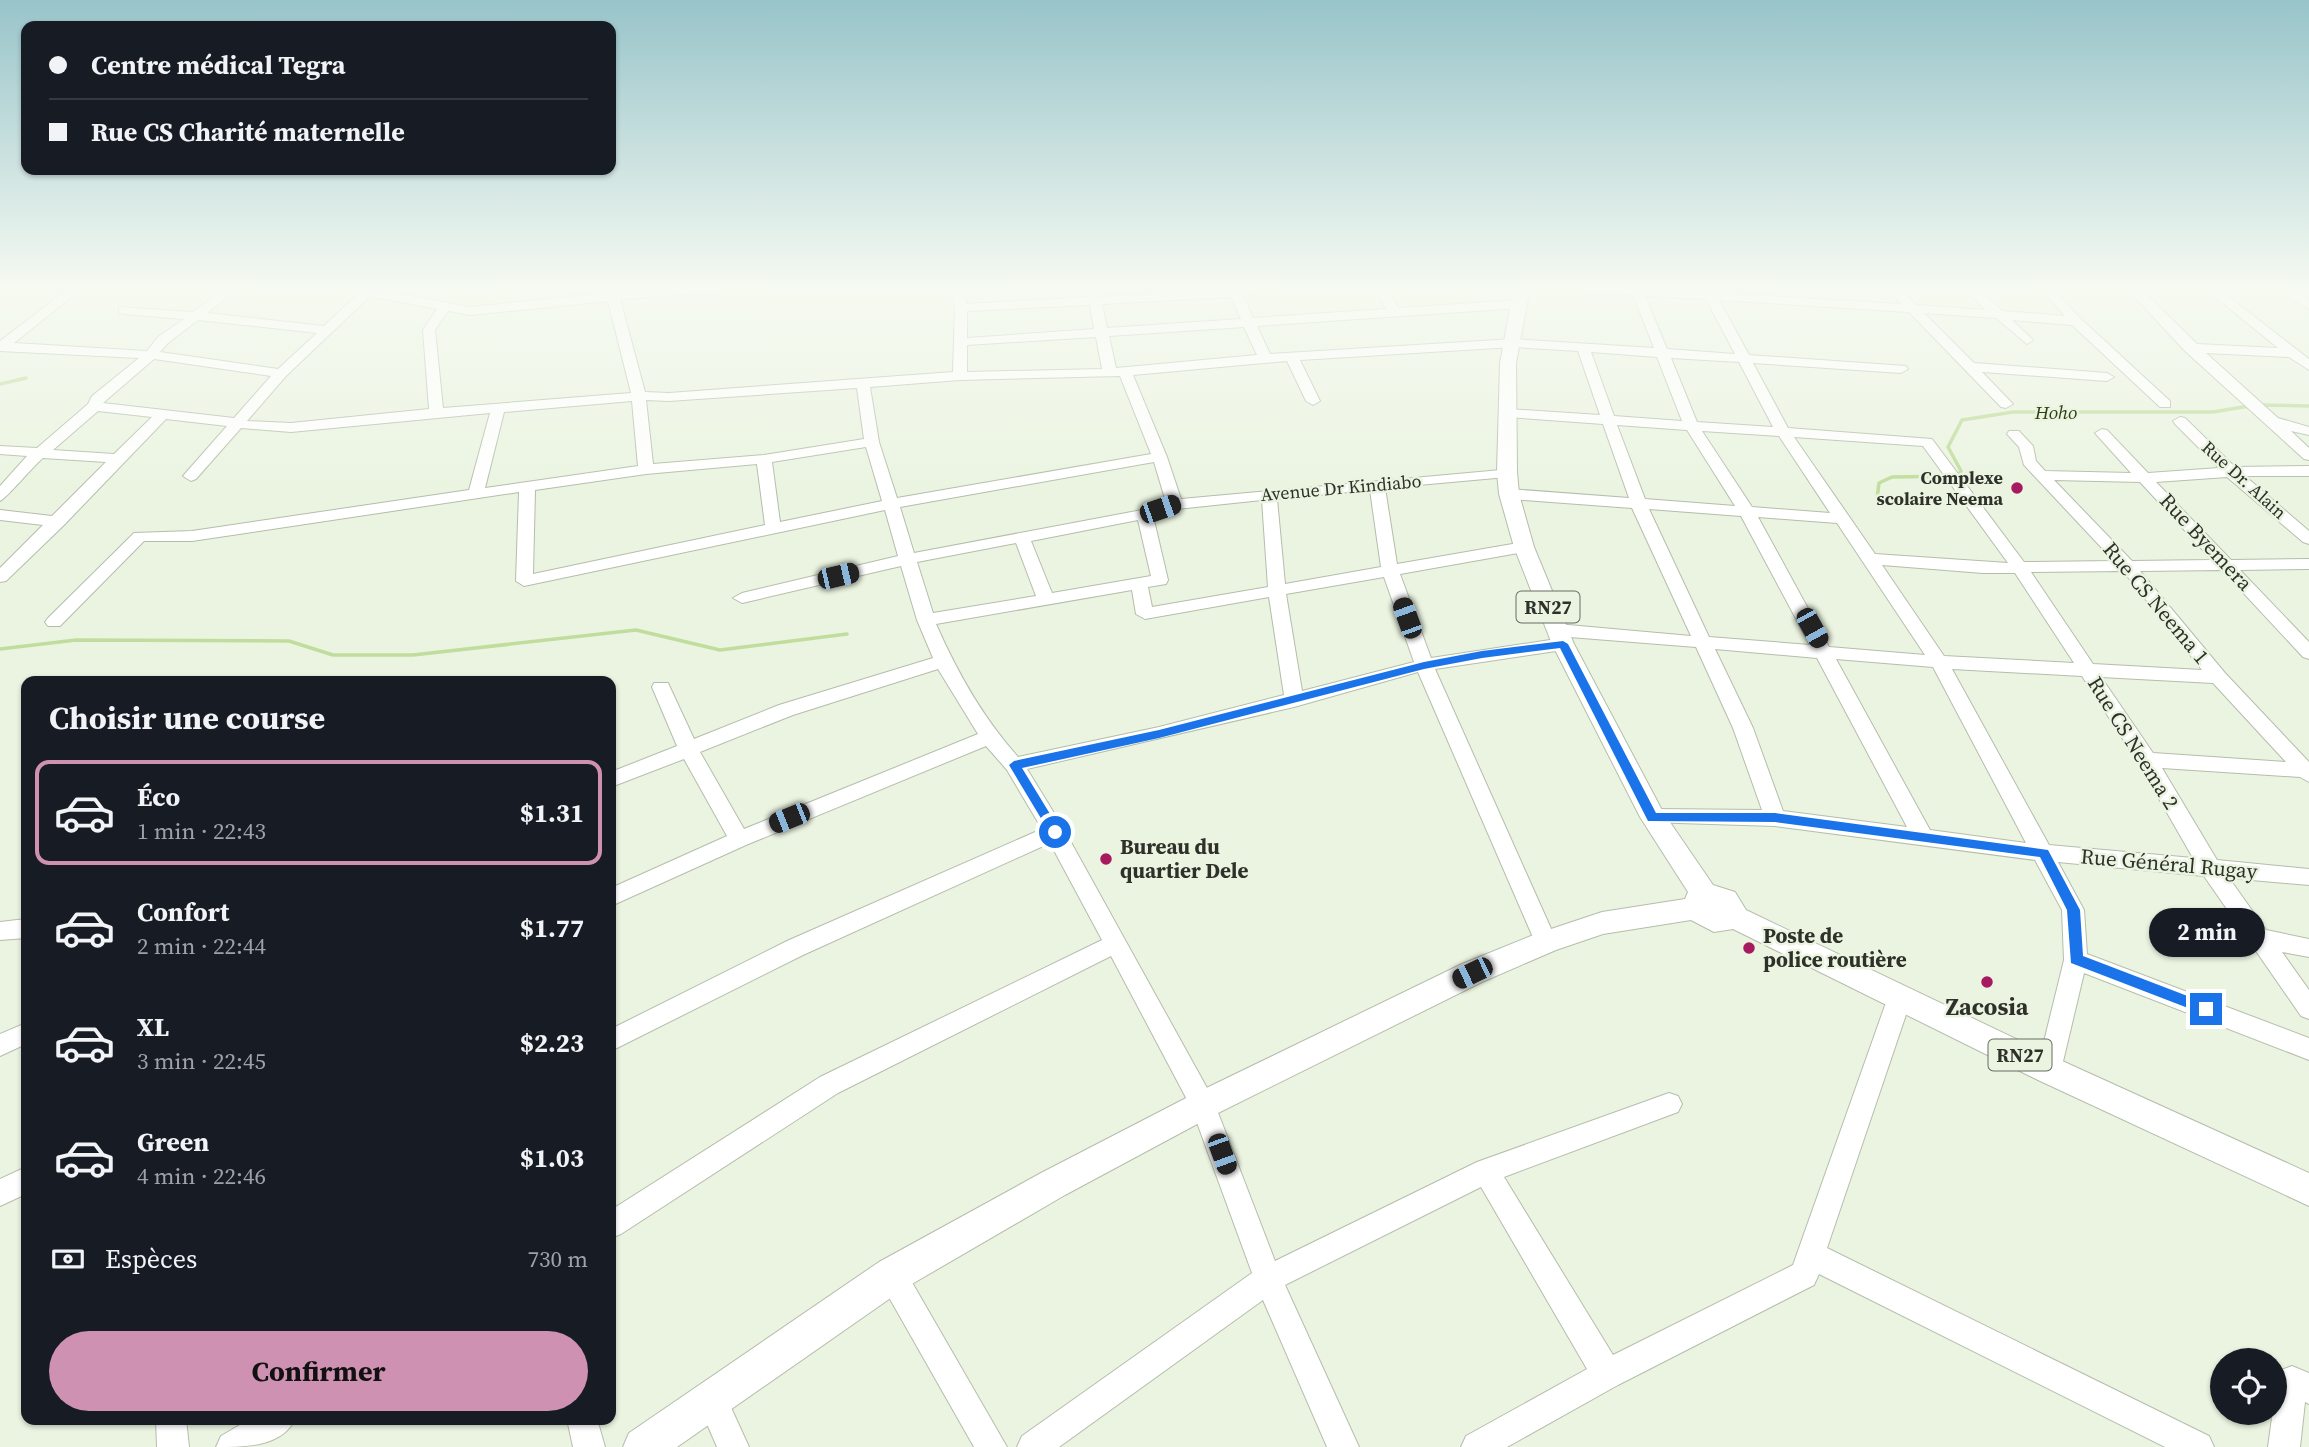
<!DOCTYPE html>
<html lang="fr">
<head>
<meta charset="utf-8">
<style>
	:root { --surface:#171b24; --page:#242831; --text:#f1f3f6; --muted:#9ea1a6; --line:#363941; --accent:#cf91b2 }
	body { margin:0; font-family:"Source Serif 4",serif; background:var(--page); color:var(--text); height:100vh; display:flex; flex-direction:column; font-size:26px; white-space:nowrap }
	* { box-sizing:border-box; margin:0 }
	p { font-size:23px; color:var(--muted) }
	.icon { flex:none; width:38px; height:38px; fill:none; stroke:currentColor; stroke-width:2; stroke-linecap:round; stroke-linejoin:round }
	.map { position:relative; flex:1; overflow:hidden }
	.side { position:absolute; left:21px; top:676px; width:595px; height:749px; display:flex; flex-direction:column; background:var(--surface); border-radius:14px; box-shadow:0 2px 5px #0004 }
	.side>* { flex:none }
	.banner { position:absolute; left:21px; top:21px; width:595px; height:154px; border-radius:14px; box-shadow:0 2px 5px #0004; display:grid; align-content:center; height:154px; padding:0 28px; background:var(--surface) }
	.controls { position:absolute; left:2210px; top:1348px; display:grid; gap:14px }
	.controls a { display:grid; place-items:center; width:77px; height:77px; border-radius:50%; background:var(--surface); box-shadow:0 2px 5px #0004; font-size:35px }
	.end { position:absolute; width:32px; height:32px; margin:-16px; border:9px solid #1a73e8; background:#fff; box-shadow:0 0 0 4px #fff }
	.from { border-radius:50% }
	.bubble { position:absolute; height:49px; border-radius:24px; background:var(--surface); box-shadow:0 2px 5px #0004; font-size:23px; font-weight:700; line-height:49px; text-align:center }
	.car { position:absolute; width:21px; height:42px; margin:-21px -10px; border-radius:9px; box-shadow:0 0 5px 2px #0007; background:linear-gradient(#222 24%,#8ab4d8 0 40%,#222 0 76%,#8ab4d8 0 86%,#222 0) }
	.banner b { display:flex; align-items:center; gap:24px; height:66px; font-size:26px }
	.banner b+b { border-top:2px solid var(--line) }
	.banner i { width:18px; height:18px; background:var(--text) }
	ul { padding:0; list-style:none }
	li { display:flex; align-items:center; gap:21px; height:105px; margin:0 14px 10px; padding:0 14px; border:4px solid transparent; border-radius:14px }
	li div { flex:1 }
	li b { display:block; font-size:26px }
	li em { font-style:normal; font-weight:700 }
	li.active { border-color:var(--accent) }
	li>.icon { width:63px; height:63px; stroke-width:1.5 }
	h2 { padding:0 28px; font-size:32px; line-height:84px }
	.pay { display:flex; align-items:center; gap:18px; height:77px; padding:0 28px; font-size:26px }
	.pay p { margin-inline-start:auto }
	.button { display:flex; gap:14px; margin-top:auto; padding:14px 28px }
	.button a { flex:1; height:80px; border-radius:42px; background:var(--accent); color:#111; font-size:28px; font-weight:700; line-height:80px; text-align:center }
	.map>svg:first-child { display:block }
</style>
</head>
<body>
<div class="map">
<svg width="2309" height="1447" viewBox="0 0 2309 1447">
	<rect width="100%" height="100%" fill="#ebf4e1"/>
	<g fill="none" stroke-linecap="round" stroke-linejoin="round">
		<g stroke="#c1dd9d" stroke-width="3.5">
			<polyline points="0,384 26,378"/>
			<polyline points="2258,405 2309,406"/>
			<polyline points="1877,499 1879,483 1892,477 1958,476 1961,471 1948,447 1962,420 2013,412 2213,412 2249,406"/>
			<polyline points="0,649 76,640 289,641 333,655 413,655 636,630 720,650 847,634"/>
		</g>
		<defs>
			<g id="minor">
				<path d="M71,287H84L14,343L147,351L158,337L184,319L123,314L119,313V307L193,312L227,287H240L207,313L324,326L359,293L345,290L343,287H379L377,290L470,307L607,293L605,287H617L618,292L682,287H746L740,291L620,299L645,392L669,393L953,372L955,308L951,287H963L966,304L1088,297L1086,287H1098L1100,297L1228,290L1227,287H1265L1263,290L1243,295L1253,318L1386,309L1375,287H1387L1398,308L1519,300L1525,304L1519,308L1257,326L1270,354L1513,339L1654,348L1633,295L1562,291L1556,287L1702,292L1700,287H1712L1715,293L1901,304L1886,287H1898L1916,305L1986,310L1962,287H1975L2003,311L2065,316L2039,287H2051L2080,318L2170,401V407H2160L2072,325L2012,320L2033,340L2027,344L1996,318L1924,313L1974,363L2107,373L2114,377L2107,381L1982,372L2013,404L2006,408L2001,407L1909,312L1719,300L1749,355L1906,366L1908,369L1901,373L1753,363L1788,428L1932,439L2024,562L2114,561L2024,465L2019,447L2007,434L2009,431H2019L2033,446L2036,461L2045,471L2131,473L2095,433L2102,429L2107,430L2148,473L2219,468L2175,424L2173,421L2180,417L2185,418L2235,467L2309,466V476H2245L2309,531V544L2303,542L2227,477L2156,482L2231,560L2309,559V569L2240,570L2309,642V659L2303,657L2222,570L2140,571L2225,673L2309,762V782L2300,777L2162,768L2217,860L2309,869V885L2229,878L2266,930L2309,939V957L2282,952L2309,990V1019L2301,1016L2204,876L2058,862L2084,910L2087,954L2309,1038V1060L2084,973L2061,1070L2058,1078L2049,1081L2040,1078L2037,1070L2064,960L2062,910L2035,860L1775,826L1646,822L1643,817L1646,812L1653,809L1762,810L1733,728L1696,647L1557,636L1548,630L1557,624L1691,636L1632,508L1509,499L1501,494L1509,489L1629,498L1603,424L1508,417L1501,413L1508,409L1600,415L1578,351L1513,347L1300,360L1320,401L1313,405L1306,401L1287,361L1133,375L1167,457L1181,499L1512,469L1515,472L1512,475L1507,477L1385,488L1397,564L1524,542L1532,547L1524,552L1400,574L1431,658L1563,638L1572,644L1563,650L1435,669L1557,942L1554,949L1546,951L1538,949L1535,942L1418,672L1294,707L1027,769L1062,826L1212,1097L1275,1261L1477,1162L1669,1093L1678,1096L1682,1104L1678,1112L1504,1177L1613,1355L1793,1265L1888,997L1892,990L1900,987L1908,990L1912,997L1827,1248L2209,1436L2214,1447H2165L1819,1274L1814,1285L1618,1385L1507,1447H1461L1466,1436L1587,1369L1481,1187L1285,1285L1359,1447H1327L1263,1300L1059,1447H1017L1022,1436L1252,1273L1192,1109L1111,956L838,1093L621,1234L611,1238V1210L820,1077L1102,940L1050,843L803,955L611,1051V1029L787,941L1042,829L1007,770L986,746L746,845L611,906V888L727,836L684,759L611,787V772L677,746L652,687L654,683H668L694,739L779,705L933,658L917,620L901,566L742,603L733,598L742,593L898,556L885,510L524,586L516,581L519,492L192,541H144L60,626H48L45,622L48,618L134,533L192,531L469,490L490,413L291,432L241,428L196,479L191,481L183,476L227,426L166,419L64,525L6,581L0,582V568L43,525L0,520V510L52,516L106,462L43,458C33,466 7,498 0,501V486L27,456L0,454V446L37,448L88,404L92,396L139,358L0,351V341ZM370,296L437,309L423,330L429,409L291,423L247,421L286,376ZM1645,296L1706,299L1735,354L1667,349ZM1231,297L1241,319L1107,328L1102,304ZM608,301L631,393L443,408L435,330L448,311L470,315ZM1090,305L1094,329L967,338V311ZM198,320L317,333L278,369L160,352L168,343ZM1244,327L1257,355L1116,368L1109,336ZM1096,337L1102,369L967,372V345ZM1591,352L1657,357L1682,421L1614,416ZM1671,358L1739,362L1773,427L1697,422ZM154,359L271,376L234,418L103,403ZM1120,376L1151,454L897,498L879,442L870,387L960,380ZM857,388L864,439L764,455L653,464L646,400L669,401ZM632,401L638,466L485,488L504,412ZM98,411L152,417L114,454L53,450ZM1617,425L1687,430L1735,506L1645,499ZM1702,431L1779,436L1830,513L1752,507ZM1794,437L1923,446L2008,563L1875,554ZM866,447L882,501L780,522L772,462ZM1154,462L1166,502L1142,510L914,553L900,507ZM757,464L765,525L533,574L535,490L646,474ZM2054,480L2140,482L2212,560L2132,561ZM1370,490L1381,567L1285,584L1277,499ZM1262,500L1268,587L1152,607L1148,587L1166,584L1168,580L1153,516L1177,509ZM1649,509L1741,516L1810,645L1709,637ZM1758,517L1837,523L1925,655L1829,647ZM1138,520L1151,576L1052,593L1031,541ZM1016,543L1036,596L933,613L917,562ZM1882,565L1983,573H2015L2074,663L1944,656ZM2123,571L2202,670L2093,664L2031,572ZM1384,577L1414,662L1302,691L1286,594ZM1132,590L1136,614L1145,619L1269,597L1284,695L1159,727L1018,757C983,718 957,672 936,624ZM1715,649L1817,658L1907,827L1783,811L1753,728ZM1836,659L1933,667L2026,843L1930,830ZM938,669L978,734L744,829L700,752L793,715ZM1952,669L2082,676L2139,764L2193,858L2049,845ZM2101,677L2213,683L2286,762L2153,753Z"/>
				<polygon points="2122,287 2140,288 2197,344 2278,348 2203,287 2216,287 2309,359 2309,370 2289,357 2206,353 2278,418 2309,427 2309,435 2291,431 2309,448 2309,460 2304,459 2185,351 2132,294"/>
				<polygon points="2294,291 2309,299 2309,309 2290,298 2290,292"/>
				<polygon points="26,919 26,938 0,940 0,922"/>
				<polygon points="26,1023 26,1044 0,1056 0,1034"/>
				<polygon points="26,1167 26,1194 0,1206 0,1179"/>
				<polygon points="892,1261 902,1265 1007,1447 974,1447 882,1285 878,1275 882,1265"/>
				<polygon points="2292,1366 2309,1373 2309,1404 2305,1402 2300,1447 2268,1447 2277,1381 2281,1370"/>
				<polygon points="712,1386 723,1390 749,1447 717,1447 697,1401 701,1390"/>
				<polygon points="156,1419 186,1419 189,1447 157,1447"/>
				<path d="M250,1419H295C282,1447 245,1447 216,1447L221,1436Z"/>
				<polygon points="567,1419 597,1419 605,1447 573,1447"/>
			</g>
			<polygon id="major" points="1514,287 1530,287 1516,363 1517,472 1519,494 1534,547 1574,644 1663,812 1713,885 1735,892 1746,910 2060,1060 2309,1173 2309,1206 2038,1080 1733,929 1714,932 1691,920 1603,934 1556,950 1482,982 1214,1115 1065,1195 905,1288 677,1447 623,1447 629,1433 879,1262 1041,1173 1192,1095 1462,964 1536,934 1602,912 1685,899 1688,892 1640,817 1552,644 1514,547 1499,494 1497,472 1500,363"/>
		</defs>
		<use href="#minor" stroke="#b5bdab" stroke-width="2"/>
		<use href="#major" stroke="#b5bdab" stroke-width="2"/>
		<use href="#minor" fill="#fff" fill-rule="evenodd"/>
		<use href="#major" fill="#fff" fill-rule="evenodd"/>
	</g>
	<linearGradient id="sky" x2="0" y2="1"><stop stop-color="#98c4ca"/><stop offset="0.59" stop-color="#f6faf2"/><stop offset="1" stop-color="#f6faf2" stop-opacity="0"/></linearGradient>
	<rect width="2309" height="489" fill="url(#sky)"/>
	<polygon fill="#1a73e8" points="1563,641 1568,644 1656,813 1775,813 2048,850 2080,910 2083,956 2211,1005 2211,1013 2201,1013 2071,963 2067,910 2040,857 1775,822 1648,821 1560,648 1482,658 1424,669 1159,738 1022,768 1061,832 1055,837 1051,835 1009,765 1014,761 1159,730 1424,662 1482,651"/>
	<g fill="#a61a5f" stroke="#ebf4e1" stroke-width="2.5">
		<circle cx="2017" cy="488" r="7"/>
		<circle cx="1106" cy="859" r="7"/>
		<circle cx="1749" cy="948" r="7"/>
		<circle cx="1987" cy="982" r="7"/>
	</g>
	<g text-anchor="middle" stroke-width="5" stroke-linejoin="round" paint-order="stroke">
		<g font-size="18" font-weight="bold" fill="#2e312a" stroke="#ebf4e1" text-anchor="end">
			<text x="2003" y="484">Complexe<tspan x="2003" dy="21">scolaire Neema</tspan></text>
		</g>
		<g font-size="18" fill="#2e312a" stroke="#ebf4e1">
			<text transform="translate(2244 480) rotate(42)" y="6">Rue Dr. Alain</text>
			<text transform="translate(1341 488) rotate(-5)" y="6">Avenue Dr Kindiabo</text>
		</g>
		<g font-size="19" font-style="italic" fill="#2e4012" stroke="#ebf4e1">
			<text x="2056" y="419">Hoho</text>
		</g>
		<g fill="#ebf4e1" stroke="#676c61" stroke-width="2">
			<rect x="1516.5" y="591.5" width="63" height="31" rx="5"/>
			<rect x="1988.5" y="1039.5" width="63" height="31" rx="5"/>
		</g>
		<g font-size="19" font-weight="bold" fill="#2e312a">
			<text x="1548" y="614">RN27</text>
			<text x="2020" y="1062">RN27</text>
		</g>
		<g font-size="21" fill="#2e312a" stroke="#ebf4e1">
			<text transform="translate(2206 542) rotate(47)" y="7">Rue Byemera</text>
			<text transform="translate(2156 603) rotate(50)" y="7">Rue CS Neema 1</text>
			<text transform="translate(2133 743) rotate(58)" y="7">Rue CS Neema 2</text>
			<text transform="translate(2169 864) rotate(5)" y="7">Rue Général Rugay</text>
		</g>
		<g font-size="21" font-weight="bold" fill="#2e312a" stroke="#ebf4e1" text-anchor="start">
			<text x="1120" y="854">Bureau du<tspan x="1120" dy="24">quartier Dele</tspan></text>
			<text x="1763" y="943">Poste de<tspan x="1763" dy="24">police routière</tspan></text>
		</g>
		<g font-size="24" font-weight="bold" fill="#2e312a" stroke="#ebf4e1">
			<text x="1987" y="1015">Zacosia</text>
		</g>
	</g>
</svg>
<div class="controls">
<a><svg class="icon" aria-label="locate" viewBox="0 0 24 24"><circle cx="12" cy="12" r="6"/><path d="M12 2v4M12 18v4M2 12h4M18 12h4"/></svg></a>
</div>
<i class="end from" style="left:1055px;top:832px"></i>
<i class="end" style="left:2206px;top:1009px"></i>
<div class="bubble" style="left:2149px;top:908px;width:116px">2 min</div>
<i class="car" style="left:1160px;top:509px;rotate:71deg"></i>
<i class="car" style="left:838px;top:576px;rotate:77deg"></i>
<i class="car" style="left:1407px;top:618px;rotate:340deg"></i>
<i class="car" style="left:1812px;top:628px;rotate:151deg"></i>
<i class="car" style="left:789px;top:818px;rotate:248deg"></i>
<i class="car" style="left:1472px;top:973px;rotate:244deg"></i>
<i class="car" style="left:1222px;top:1154px;rotate:160deg"></i>
<div class="banner">
<b><i class="from"></i>Centre médical Tegra</b>
<b><i></i>Rue CS Charité maternelle</b>
</div>
<section class="side">
<h2>Choisir une course</h2>
<ul>
<li class="active"><svg class="icon" aria-label="car" viewBox="0 0 24 24"><path d="M5 17H2v-5l4-1 3-4h7l3 4 3 1v5h-3M9 17h6M6 11h13"/><circle cx="7" cy="17" r="2"/><circle cx="17" cy="17" r="2"/></svg><div><b>Éco</b><p>1 min · 22:43</p></div><em>$1.31</em></li>
<li><svg class="icon" aria-label="car" viewBox="0 0 24 24"><path d="M5 17H2v-5l4-1 3-4h7l3 4 3 1v5h-3M9 17h6M6 11h13"/><circle cx="7" cy="17" r="2"/><circle cx="17" cy="17" r="2"/></svg><div><b>Confort</b><p>2 min · 22:44</p></div><em>$1.77</em></li>
<li><svg class="icon" aria-label="car" viewBox="0 0 24 24"><path d="M5 17H2v-5l4-1 3-4h7l3 4 3 1v5h-3M9 17h6M6 11h13"/><circle cx="7" cy="17" r="2"/><circle cx="17" cy="17" r="2"/></svg><div><b>XL</b><p>3 min · 22:45</p></div><em>$2.23</em></li>
<li><svg class="icon" aria-label="car" viewBox="0 0 24 24"><path d="M5 17H2v-5l4-1 3-4h7l3 4 3 1v5h-3M9 17h6M6 11h13"/><circle cx="7" cy="17" r="2"/><circle cx="17" cy="17" r="2"/></svg><div><b>Green</b><p>4 min · 22:46</p></div><em>$1.03</em></li>
</ul>
<div class="pay"><svg class="icon" aria-label="cash" viewBox="0 0 24 24"><path d="M3 7h18v10H3z"/><circle cx="12" cy="12" r="2"/></svg>Espèces<p>730 m</p></div>
<div class="button"><a>Confirmer</a></div>
</section>
</div>
</body>
</html>
